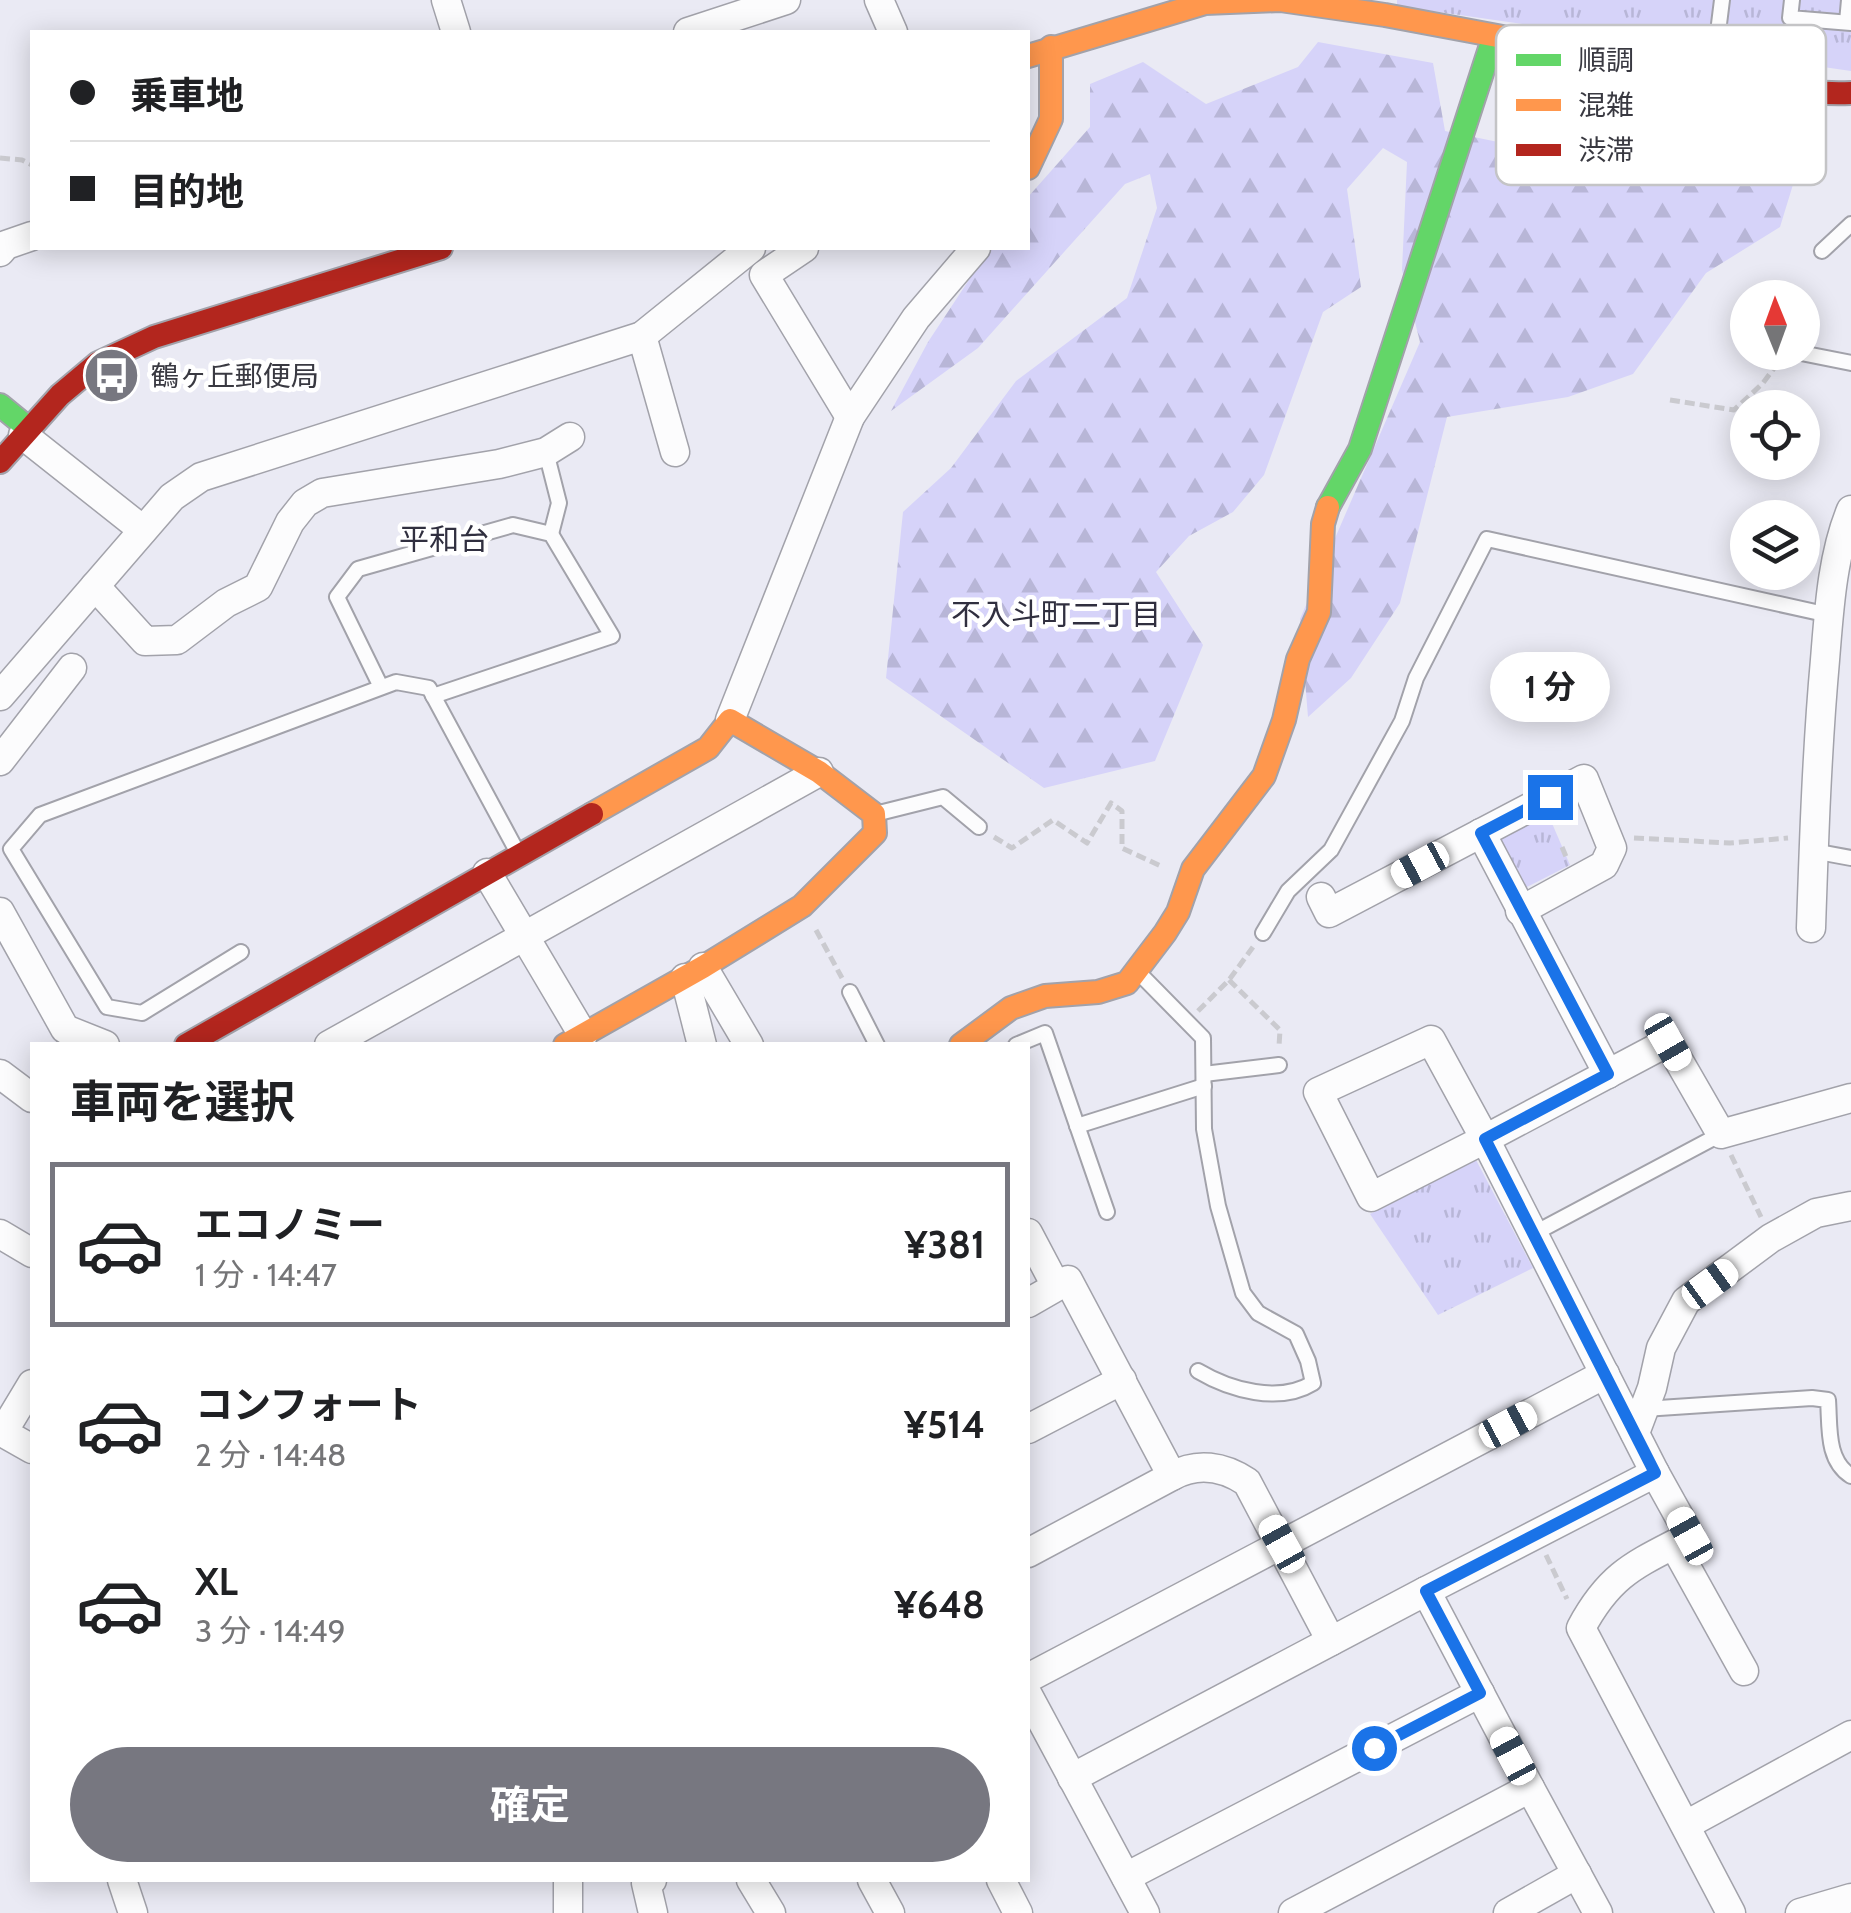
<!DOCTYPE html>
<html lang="ja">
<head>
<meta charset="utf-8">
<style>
	:root { --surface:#fff; --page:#f2f2f2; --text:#202124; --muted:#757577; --line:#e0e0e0; --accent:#777780 }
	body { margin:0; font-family:Cabin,"Noto Sans JP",sans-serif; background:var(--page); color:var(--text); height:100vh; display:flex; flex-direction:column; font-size:38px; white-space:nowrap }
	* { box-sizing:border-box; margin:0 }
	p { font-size:32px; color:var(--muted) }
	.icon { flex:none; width:55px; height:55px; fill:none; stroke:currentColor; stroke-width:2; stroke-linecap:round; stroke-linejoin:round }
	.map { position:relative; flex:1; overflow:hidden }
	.details { position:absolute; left:30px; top:1042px; width:1000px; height:840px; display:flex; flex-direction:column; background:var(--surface); border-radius:0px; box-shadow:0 5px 25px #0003 }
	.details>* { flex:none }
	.top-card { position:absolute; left:30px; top:30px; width:1000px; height:220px; border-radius:0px; box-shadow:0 5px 25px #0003; display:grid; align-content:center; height:220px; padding:0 40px; background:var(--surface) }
	.needle { width:65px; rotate:359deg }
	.tools { position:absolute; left:1730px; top:280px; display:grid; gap:20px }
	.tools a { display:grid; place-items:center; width:90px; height:90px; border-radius:50%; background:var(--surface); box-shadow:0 5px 25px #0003; font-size:50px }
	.end { position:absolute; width:45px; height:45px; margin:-22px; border:12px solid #1a73e8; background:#fff; box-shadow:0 0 0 5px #fff }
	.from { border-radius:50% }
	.bubble { position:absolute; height:70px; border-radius:35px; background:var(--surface); box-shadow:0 5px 25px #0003; font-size:32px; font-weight:700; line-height:70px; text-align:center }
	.car { position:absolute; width:30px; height:60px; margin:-30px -15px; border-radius:12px; box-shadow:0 0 8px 2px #0007; background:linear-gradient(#fff 24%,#345 0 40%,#fff 0 76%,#345 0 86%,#fff 0) }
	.top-card b { display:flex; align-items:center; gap:35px; height:95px; font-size:38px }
	.top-card b+b { border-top:2px solid var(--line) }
	.top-card i { width:25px; height:25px; background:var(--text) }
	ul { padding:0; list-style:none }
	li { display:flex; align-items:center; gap:30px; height:165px; margin:0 20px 15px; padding:0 20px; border:5px solid transparent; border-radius:0px }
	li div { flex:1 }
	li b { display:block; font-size:38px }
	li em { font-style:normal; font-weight:700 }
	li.current { border-color:var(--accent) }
	li>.icon { width:90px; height:90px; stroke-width:1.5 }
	h2 { padding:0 40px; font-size:45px; line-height:120px }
	.action { display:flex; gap:20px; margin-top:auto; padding:20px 40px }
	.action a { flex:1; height:115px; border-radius:60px; background:var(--accent); color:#fff; font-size:40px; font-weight:700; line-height:115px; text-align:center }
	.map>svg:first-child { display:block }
</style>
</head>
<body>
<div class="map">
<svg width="1851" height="1913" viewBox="0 0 1851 1913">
	<defs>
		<pattern id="forest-firs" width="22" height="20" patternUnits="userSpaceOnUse" patternTransform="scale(2.5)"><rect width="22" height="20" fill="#d6d3f9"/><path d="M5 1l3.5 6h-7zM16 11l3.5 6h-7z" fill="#b8b6d7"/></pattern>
		<pattern id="park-tufts" width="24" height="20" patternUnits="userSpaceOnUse" patternTransform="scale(2.5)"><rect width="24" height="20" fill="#d6d3f9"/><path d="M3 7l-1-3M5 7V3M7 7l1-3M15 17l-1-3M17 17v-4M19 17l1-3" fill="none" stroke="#b8b6d7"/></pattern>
	</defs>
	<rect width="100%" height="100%" fill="#eaeaf4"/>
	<polygon fill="url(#forest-firs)" points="1318,42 1433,63 1445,131 1498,142 1548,110 1756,143 1795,178 1780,227 1706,273 1633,374 1568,397 1447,417 1400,603 1351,678 1308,717 1300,619 1420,342 1402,270 1407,162 1383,148 1347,189 1361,287 1323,312 1264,475 1233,512 1189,536 1156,572 1203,645 1155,761 1044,788 886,678 903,512 951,468 1016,381 1127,298 1157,208 1150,174 1125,184 978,348 891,411 928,342 990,248 1028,248 1028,197 1090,127 1090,84 1143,62 1206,104 1298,67"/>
	<g fill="url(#park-tufts)">
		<polygon points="1397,0 1851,0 1851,71 1397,6"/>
		<polygon points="1548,814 1570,865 1519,891 1494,840"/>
		<polygon points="1475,1158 1533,1268 1438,1315 1370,1214"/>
	</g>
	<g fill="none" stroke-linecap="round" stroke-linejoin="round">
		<defs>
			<g id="lane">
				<polyline points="1792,0 1790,18 1851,23"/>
				<polyline points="1847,22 1849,0"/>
				<polyline points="1718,32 1722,0"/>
				<polyline points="1822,251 1851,224"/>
				<polyline points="1796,352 1851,363"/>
				<polyline points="546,452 559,503 551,534"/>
				<polyline points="381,687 337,597 358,569 513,525 551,534 612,636 433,696"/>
				<polyline points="879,813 943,797 979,827"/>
				<polyline points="1813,851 1851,858"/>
				<polyline points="1263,933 1288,891 1331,850 1402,721 1416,678 1487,539 1829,615"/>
				<polyline points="241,952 142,1013 107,1007 11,849 40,815 396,682 429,688 519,855"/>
				<path d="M1140,974L1203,1038L1204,1129L1218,1206L1243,1293L1258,1313L1296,1334L1308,1361L1313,1383C1279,1404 1230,1390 1198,1371"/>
				<polyline points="850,992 877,1045"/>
				<polyline points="1016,1045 1045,1033 1107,1212"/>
				<polyline points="1204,1074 1279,1065"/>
				<polyline points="1077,1126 1204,1086"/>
				<polyline points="1533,1234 1721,1134"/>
				<path d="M1644,1409L1812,1398L1828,1400C1830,1427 1826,1460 1851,1476"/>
			</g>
			<g id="street">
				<polyline points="446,0 456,32"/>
				<polyline points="879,0 893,32"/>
				<polyline points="688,32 786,0"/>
				<polyline points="804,248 764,275 850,417"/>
				<polyline points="0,252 6,245 32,236"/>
				<polyline points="642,336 675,452"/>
				<polyline points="23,435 143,530"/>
				<polyline points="95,586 145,641 177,640 226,603 258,587 290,522 305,503 322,493 499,464 546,452 570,437"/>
				<polyline points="0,696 172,497 201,477 642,336 751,248"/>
				<polyline points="730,720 850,417 916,318 976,248"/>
				<polyline points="0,761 72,668"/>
				<polyline points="1481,833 1608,1074"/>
				<polyline points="487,873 583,1035"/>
				<polyline points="1321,897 1329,913 1584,779 1612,848 1604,865 1520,911"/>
				<polyline points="0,912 65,1029 105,1045"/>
				<path d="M1811,928C1814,838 1817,749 1825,660C1829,611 1832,556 1851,510"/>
				<polyline points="703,967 749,1045"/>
				<polyline points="685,978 702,1045"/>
				<polygon points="1431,1040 1485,1139 1371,1197 1318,1092"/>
				<polyline points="329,1045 819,772"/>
				<polyline points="0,1074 32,1098"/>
				<polyline points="1028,1233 1056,1286"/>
				<polyline points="0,1234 32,1253"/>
				<polyline points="1028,1303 1068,1280 1172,1476 1028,1553"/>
				<polyline points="1028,1429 1122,1380"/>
				<polyline points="0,1431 32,1449"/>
				<polyline points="3,1432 32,1384"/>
				<polyline points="1635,1433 1652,1388 1661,1348 1686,1301 1771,1238 1816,1213 1851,1206"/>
				<path d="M1655,1473L1690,1536C1637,1564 1611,1572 1581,1628L1731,1913"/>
				<path d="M1172,1476C1197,1462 1223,1466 1247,1482L1331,1641"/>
				<polyline points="1674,1545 1744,1671"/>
				<polyline points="1426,1591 1655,1473 1485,1139 1668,1042 1721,1134 1851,1098"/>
				<polyline points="1028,1678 1605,1374"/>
				<polyline points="1028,1695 1145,1913"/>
				<polyline points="1072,1778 1426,1591 1530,1788 1293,1913"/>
				<polyline points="1530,1788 1598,1913"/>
				<polyline points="1686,1825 1851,1735"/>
				<polyline points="1126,1877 1480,1693"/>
				<polyline points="122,1880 133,1913"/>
				<polyline points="652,1880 646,1883 653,1913"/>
				<polyline points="751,1880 771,1913"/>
				<polyline points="872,1880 890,1913"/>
				<polyline points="1001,1880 1018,1913"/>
				<polyline points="568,1913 568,1880"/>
				<polyline points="1508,1913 1577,1874"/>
				<polyline points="1800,1913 1851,1898"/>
			</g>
			<g id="fast">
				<polyline points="0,405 28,428"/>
				<polyline points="1328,507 1360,449 1494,36"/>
			</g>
			<g id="slow">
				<polyline points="1028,56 1205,3 1280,0 1385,15 1556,47"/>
				<polyline points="1028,168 1051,119 1051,47"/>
				<polyline points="565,1045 703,967 802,906 875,833 874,814 819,772 730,720 708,748 592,814"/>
				<polyline points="961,1045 1011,1008 1045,996 1098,992 1127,983 1165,933 1178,912 1193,869 1264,776 1284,720 1298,659 1319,612 1323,524 1328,507"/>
			</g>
			<g id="jam">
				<path d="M1556,47C1647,65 1760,96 1851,93"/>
				<polyline points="0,462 60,395 98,363 154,337 441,248"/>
				<polyline points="186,1045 592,814"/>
			</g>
		</defs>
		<use href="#lane" stroke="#a2a2aa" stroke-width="18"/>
		<use href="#street" stroke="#a2a2aa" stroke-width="31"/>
		<use href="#fast" stroke="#a2a2aa" stroke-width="26"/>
		<use href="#slow" stroke="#a2a2aa" stroke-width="26"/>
		<use href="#jam" stroke="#a2a2aa" stroke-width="26"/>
		<g stroke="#cacacf" stroke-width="5" stroke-dasharray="10 5" stroke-linecap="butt">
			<polyline points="0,158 22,160 32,165"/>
			<polyline points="1670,400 1734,410 1763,383 1780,360"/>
			<polyline points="994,837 1012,848 1053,820 1087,843 1111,803 1122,811 1122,848 1163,867"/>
			<polyline points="1634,838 1730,843 1788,838"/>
			<polyline points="1562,847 1567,859"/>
			<polyline points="816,930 842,978"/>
			<polyline points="1229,980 1280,1030 1279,1046"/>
			<polyline points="1198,1011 1229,980 1253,947"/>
			<polyline points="1731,1155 1761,1217"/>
			<polyline points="1546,1555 1567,1599"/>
		</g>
		<use href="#lane" stroke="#fcfcfd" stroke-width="14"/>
		<use href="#street" stroke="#fcfcfd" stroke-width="28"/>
		<use href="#fast" stroke="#63d668" stroke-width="22"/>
		<use href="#slow" stroke="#ff974d" stroke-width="22"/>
		<use href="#jam" stroke="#b3261e" stroke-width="22"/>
	</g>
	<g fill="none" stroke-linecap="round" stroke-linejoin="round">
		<polyline stroke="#1a73e8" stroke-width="12" points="1374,1748 1480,1693 1426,1591 1655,1473 1485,1139 1608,1074 1481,833 1550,797"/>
	</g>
	<defs>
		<symbol id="bus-disc" viewBox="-11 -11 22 22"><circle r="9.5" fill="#777780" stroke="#fff"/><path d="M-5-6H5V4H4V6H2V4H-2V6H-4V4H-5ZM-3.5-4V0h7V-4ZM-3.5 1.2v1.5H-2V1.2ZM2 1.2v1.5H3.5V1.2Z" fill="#fff"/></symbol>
	</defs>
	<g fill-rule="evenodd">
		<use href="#bus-disc" x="80" y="344" width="63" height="63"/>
	</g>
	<g text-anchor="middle" stroke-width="9" stroke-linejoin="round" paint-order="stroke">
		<g font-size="28" fill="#393941" stroke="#fff" text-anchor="start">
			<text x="151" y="386">鶴ヶ丘郵便局</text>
		</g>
		<g font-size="30" fill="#302f3f" stroke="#fff">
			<text x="444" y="550">平和台</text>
			<text x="1056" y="625">不入斗町二丁目</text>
		</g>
	</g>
	<rect x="1496" y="25" width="330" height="160" rx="15" fill="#fff" stroke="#c4c4c6" stroke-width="2.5"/>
	<rect x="1516" y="54" width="45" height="12" fill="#63d668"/>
	<rect x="1516" y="99" width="45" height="12" fill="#ff974d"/>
	<rect x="1516" y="144" width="45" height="12" fill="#b3261e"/>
	<g font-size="28" fill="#393941">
		<text x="1578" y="70">順調</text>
		<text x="1578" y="115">混雑</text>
		<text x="1578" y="160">渋滞</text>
	</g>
</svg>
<div class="tools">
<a><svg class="needle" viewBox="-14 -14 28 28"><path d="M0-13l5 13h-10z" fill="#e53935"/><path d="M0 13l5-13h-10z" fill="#757577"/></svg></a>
<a><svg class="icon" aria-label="locate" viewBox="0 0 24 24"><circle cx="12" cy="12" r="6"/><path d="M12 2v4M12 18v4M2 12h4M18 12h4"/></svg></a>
<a><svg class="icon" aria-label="layers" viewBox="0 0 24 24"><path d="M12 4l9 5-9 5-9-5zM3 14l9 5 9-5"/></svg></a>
</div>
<i class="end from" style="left:1374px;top:1748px"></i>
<i class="end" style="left:1550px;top:797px"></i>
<div class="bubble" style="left:1490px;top:652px;width:120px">1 分</div>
<i class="car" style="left:1420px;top:865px;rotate:242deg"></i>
<i class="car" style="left:1668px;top:1042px;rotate:150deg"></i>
<i class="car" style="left:1710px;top:1284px;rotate:54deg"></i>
<i class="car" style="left:1508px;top:1425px;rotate:62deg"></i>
<i class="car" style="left:1690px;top:1536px;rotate:331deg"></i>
<i class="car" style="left:1282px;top:1544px;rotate:331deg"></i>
<i class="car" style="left:1513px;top:1756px;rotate:332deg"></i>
<div class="top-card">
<b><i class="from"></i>乗車地</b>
<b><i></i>目的地</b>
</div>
<section class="details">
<h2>車両を選択</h2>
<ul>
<li class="current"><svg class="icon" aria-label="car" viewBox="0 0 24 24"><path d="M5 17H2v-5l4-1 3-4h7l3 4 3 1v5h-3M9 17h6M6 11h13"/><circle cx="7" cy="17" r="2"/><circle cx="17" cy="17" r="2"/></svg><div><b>エコノミー</b><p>1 分 · 14:47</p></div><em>¥381</em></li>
<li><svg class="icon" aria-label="car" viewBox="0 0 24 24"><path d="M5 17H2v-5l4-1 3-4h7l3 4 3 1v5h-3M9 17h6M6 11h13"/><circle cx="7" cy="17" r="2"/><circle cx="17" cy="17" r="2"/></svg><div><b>コンフォート</b><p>2 分 · 14:48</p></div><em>¥514</em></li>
<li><svg class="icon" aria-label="car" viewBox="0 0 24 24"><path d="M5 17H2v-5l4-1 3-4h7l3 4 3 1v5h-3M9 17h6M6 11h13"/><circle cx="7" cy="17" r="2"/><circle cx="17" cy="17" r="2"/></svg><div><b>XL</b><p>3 分 · 14:49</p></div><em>¥648</em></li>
</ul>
<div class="action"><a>確定</a></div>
</section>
</div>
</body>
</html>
